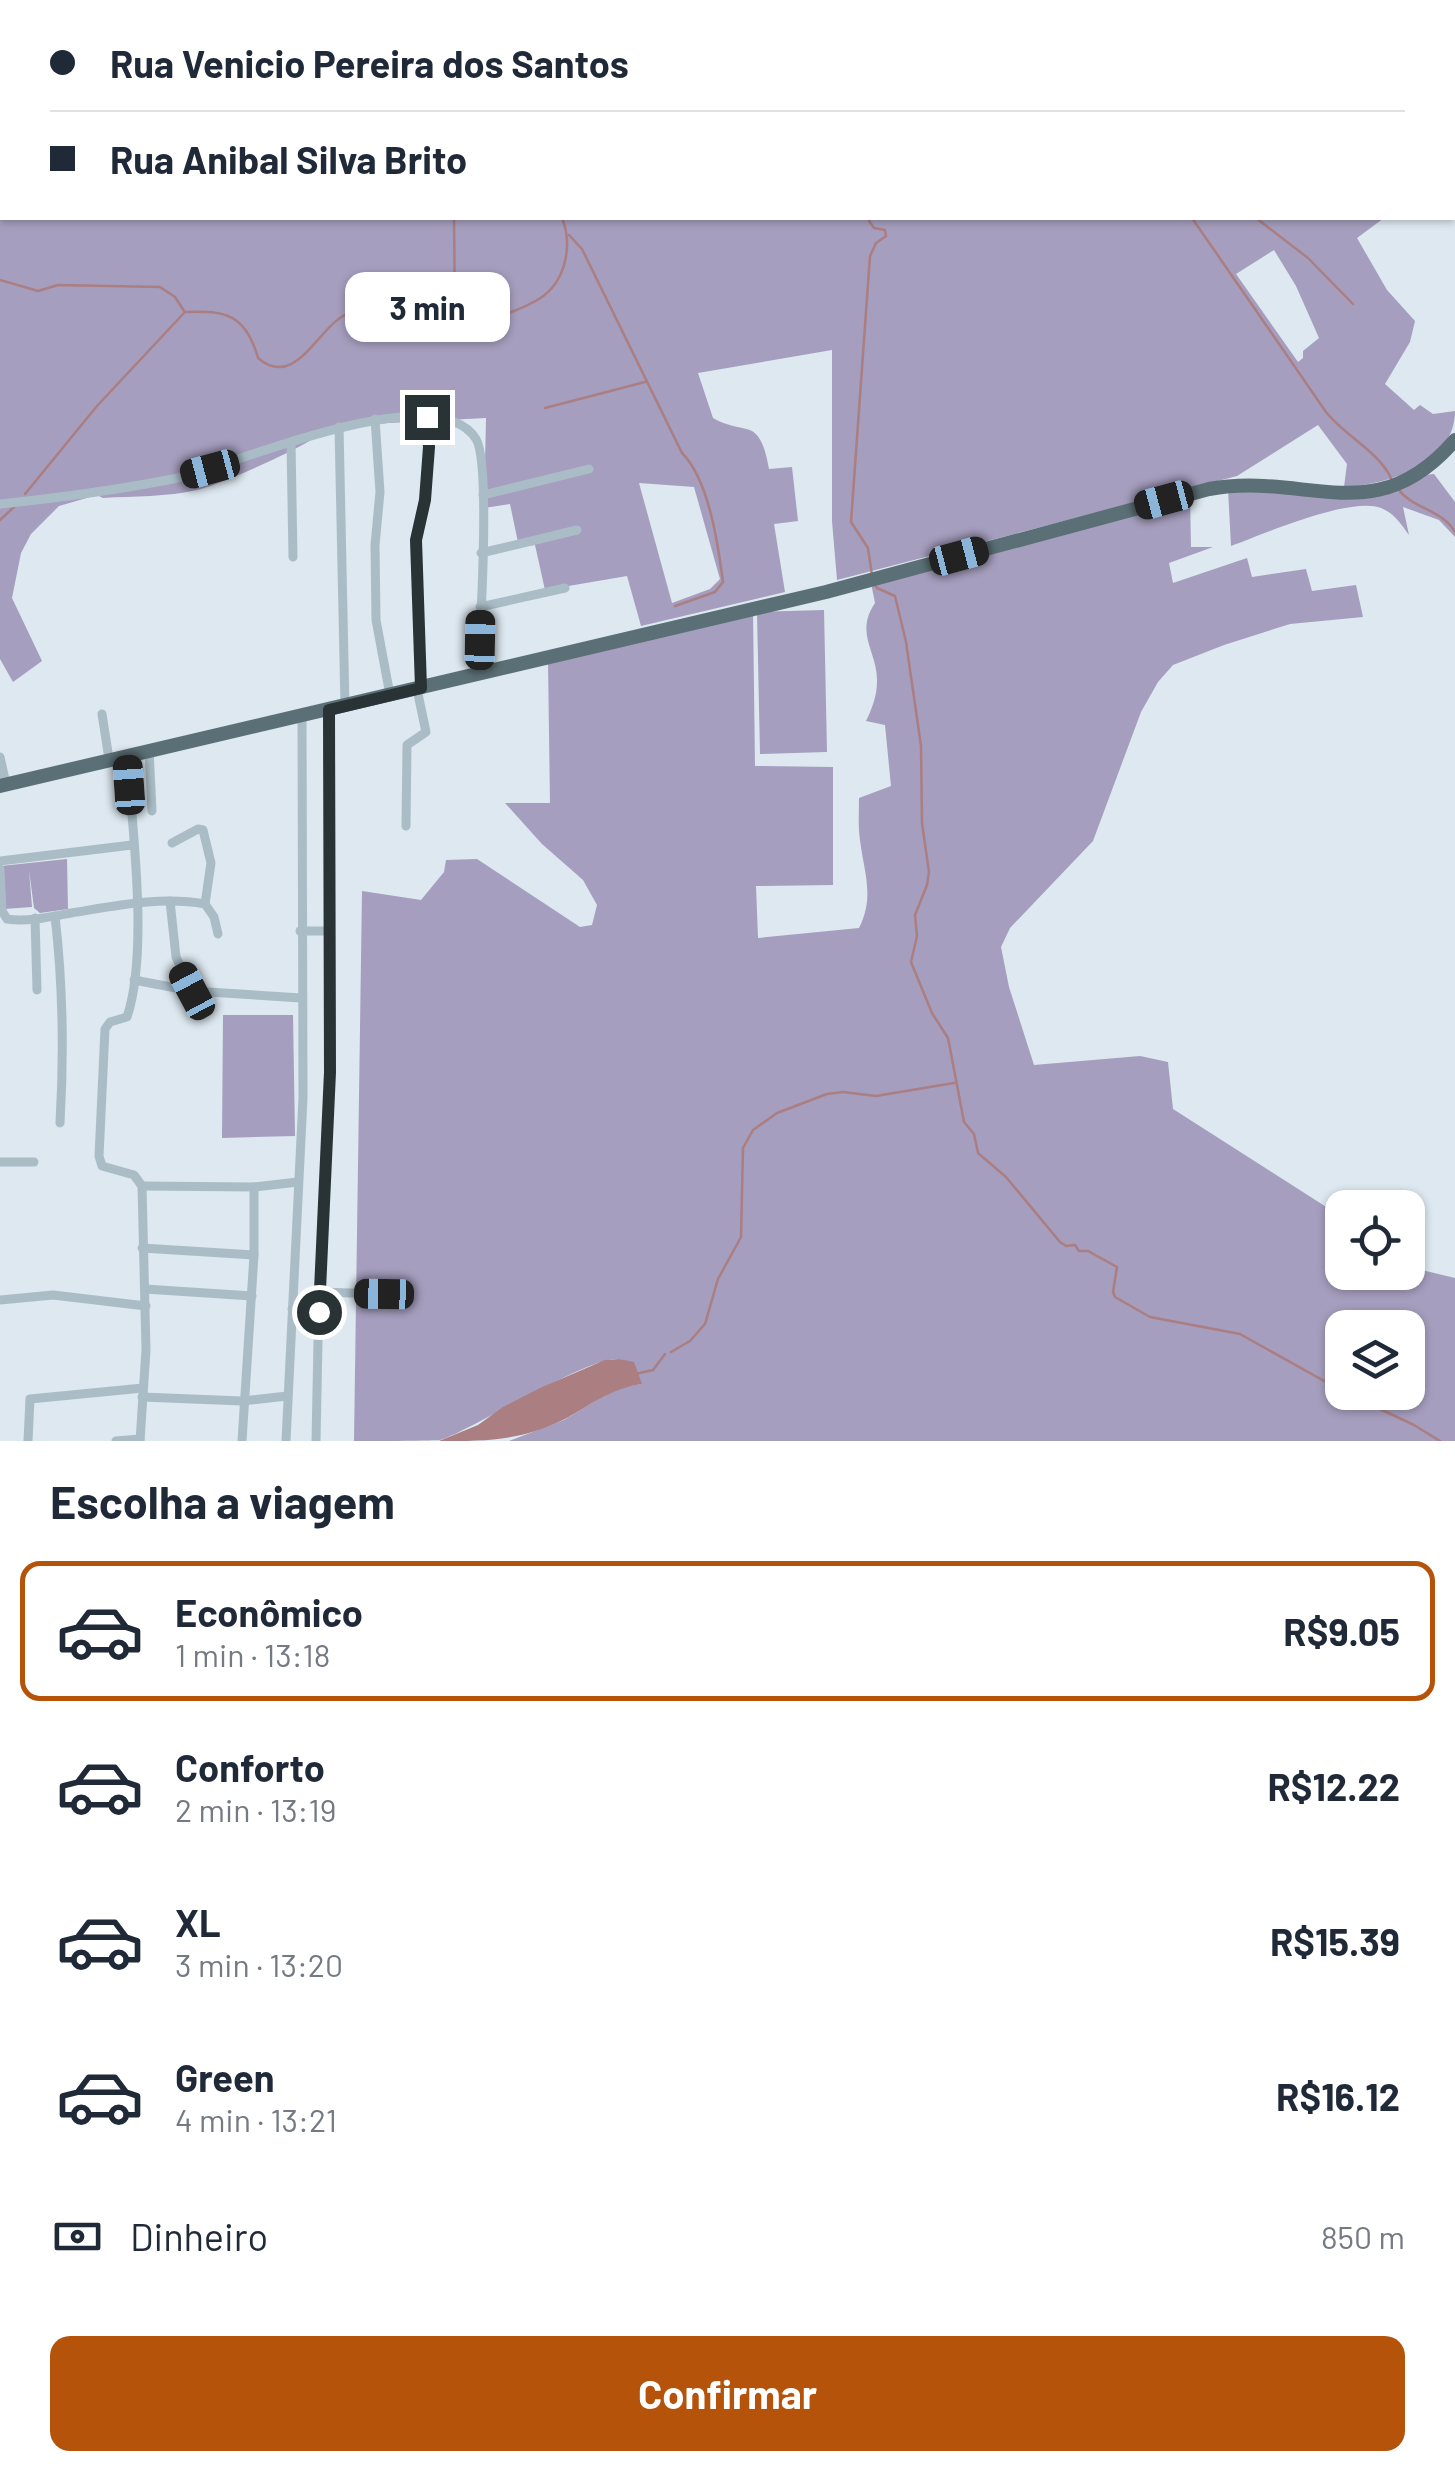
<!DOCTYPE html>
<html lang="pt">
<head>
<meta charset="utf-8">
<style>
	:root { --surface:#fff; --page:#f2f2f3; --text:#1f2937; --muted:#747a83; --line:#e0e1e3; --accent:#b45309 }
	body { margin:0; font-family:Barlow,sans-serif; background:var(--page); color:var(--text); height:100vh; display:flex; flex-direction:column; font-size:38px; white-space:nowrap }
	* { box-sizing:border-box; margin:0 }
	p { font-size:32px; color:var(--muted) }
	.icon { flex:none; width:55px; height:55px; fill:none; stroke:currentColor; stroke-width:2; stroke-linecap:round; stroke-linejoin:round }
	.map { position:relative; height:1441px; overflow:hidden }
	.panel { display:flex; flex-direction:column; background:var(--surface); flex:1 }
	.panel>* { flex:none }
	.top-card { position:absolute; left:0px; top:0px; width:1455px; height:220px; box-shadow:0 2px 8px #0004; display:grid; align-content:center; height:220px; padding:0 50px; background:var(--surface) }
	.buttons { position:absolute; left:1325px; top:1190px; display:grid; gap:20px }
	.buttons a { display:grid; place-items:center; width:100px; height:100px; border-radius:20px; background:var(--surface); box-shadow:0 2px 8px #0004; font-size:50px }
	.end { position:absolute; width:45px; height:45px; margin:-22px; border:12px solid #293335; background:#fff; box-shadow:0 0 0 5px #fff }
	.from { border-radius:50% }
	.bubble { position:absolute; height:70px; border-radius:20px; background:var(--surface); box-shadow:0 2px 8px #0004; font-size:32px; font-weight:700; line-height:70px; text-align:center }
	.car { position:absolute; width:30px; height:60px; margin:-30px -15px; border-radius:12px; box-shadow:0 0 8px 2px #0007; background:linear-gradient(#222 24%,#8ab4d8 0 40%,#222 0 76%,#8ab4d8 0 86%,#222 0) }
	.top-card b { display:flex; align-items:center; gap:35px; height:95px; font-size:38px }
	.top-card b+b { border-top:2px solid var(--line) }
	.top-card i { width:25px; height:25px; background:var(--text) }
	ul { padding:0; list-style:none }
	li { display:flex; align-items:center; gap:30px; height:140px; margin:0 20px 15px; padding:0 30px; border:5px solid transparent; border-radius:20px }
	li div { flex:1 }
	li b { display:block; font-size:38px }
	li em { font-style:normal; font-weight:700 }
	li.selected { border-color:var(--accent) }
	li>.icon { width:90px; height:90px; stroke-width:1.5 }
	h2 { padding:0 50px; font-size:45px; line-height:120px }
	.pay { display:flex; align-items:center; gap:25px; height:110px; padding:0 50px; font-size:38px }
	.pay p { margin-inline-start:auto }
	.cta { display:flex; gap:20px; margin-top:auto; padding:20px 50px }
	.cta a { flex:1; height:115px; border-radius:20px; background:var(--accent); color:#fff; font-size:40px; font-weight:700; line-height:115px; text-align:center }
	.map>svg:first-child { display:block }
</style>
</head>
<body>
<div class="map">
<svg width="1455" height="1441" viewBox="0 0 1455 1441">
	<rect width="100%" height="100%" fill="#dde8f0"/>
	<g fill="#a59ebe" fill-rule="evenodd">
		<path d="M0,0H1394L2,2V218H1384L1357,238L1387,290L1415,321L1410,342L1385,384L1414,410L1420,405L1433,414L1455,411C1455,464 1387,485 1344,487L1347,464L1318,425L1237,476L837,580L832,521V350L698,373L713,418C746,437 759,414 769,469L792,467L798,521L774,524L785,592L641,626L627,576L545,590L535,545L519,547L510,504L484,508L486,418L330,426C315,444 221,484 197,490C167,497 134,496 103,498L97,495L59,506L31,534L21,553L12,598L42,661L13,682L0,659ZM1274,250L1296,286L1319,338L1303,351V358L1298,362L1236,274ZM639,483L694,487L720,579L710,589L672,603Z"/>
		<path d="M1434,474L1455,502V537L1439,520L1403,507L1409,535C1401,524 1394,513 1381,508C1351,496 1263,534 1231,546L1228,489L1373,497L1400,490L1425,475Z"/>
		<path d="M1190,498L1191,547H1213L1169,563L1173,583L1247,558L1252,577L1306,569L1312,591L1356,585L1363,617L1290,624L1224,645L1173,665L1158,682L1141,712L1093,841L1010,928L1001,947L1009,987L1034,1065L1140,1056L1168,1062L1173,1109L1342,1217V1272H1408V1259L1426,1271L1455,1278V1441H509L564,1420L617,1388L641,1384C637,1377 630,1363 622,1360C599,1349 471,1431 440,1440C423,1441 375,1441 354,1441L362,891L421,900L444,872L446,860L477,859L580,927L592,925L597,905L583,880L542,844L505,803H550L548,661L753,611L755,766L833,767V885L756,886L758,938L859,928C875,896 864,873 860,840C858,826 859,812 859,798L891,786L885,725L866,721C872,709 877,695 877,682C878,652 854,634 875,603L871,583ZM1342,1328H1408V1392H1342Z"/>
		<polygon points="824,610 827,752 760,754 757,612"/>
		<polygon points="67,859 68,909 40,913 34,908 29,870 32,907 4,909 1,866"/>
		<polygon points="223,1015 293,1015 295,1136 222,1138"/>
	</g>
	<path fill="#ab7e82" d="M619,1359L634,1362L642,1384C608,1389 592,1405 563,1420C519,1441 486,1441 439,1441L478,1425L503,1407L540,1388L605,1360Z"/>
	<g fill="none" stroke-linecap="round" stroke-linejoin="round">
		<g stroke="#ab7e82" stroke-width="2.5">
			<polyline points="450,0 450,2"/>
			<polyline points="1044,0 1046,2"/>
			<polyline points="760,2 762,0"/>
			<polyline points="1221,2 1222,0"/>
			<polyline points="0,20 2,20"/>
			<polyline points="454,218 455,311 466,328"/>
			<polyline points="867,218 874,228 885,230 886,236 876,243 870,256 851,522 868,548 872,575"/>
			<path d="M1192,218L1326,412C1345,436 1378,451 1391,478"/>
			<polyline points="1256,218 1308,258 1353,304"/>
			<path d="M569,235L582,249L682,453C709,480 718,544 723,582L715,592L675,606"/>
			<polyline points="0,280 38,291 58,285 160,287 175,297 184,311"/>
			<path d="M185,312C226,310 246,315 258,358C297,392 320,321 350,313C385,302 419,329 454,331C466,332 479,325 490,320C506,314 525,308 539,299C566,282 573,245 562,218"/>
			<polyline points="545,408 645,382"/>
			<path d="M1398,489C1413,509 1443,510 1455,532"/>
			<polyline points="25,494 97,406 184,313"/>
			<polyline points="0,520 14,507"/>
			<polyline points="874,583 877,588 895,596 906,642 921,746 922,823 929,872 927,885 915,915 917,936 911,962 932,1013 948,1038 964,1122 974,1134 978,1153 1006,1177 1060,1242 1066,1246 1075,1245 1079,1251 1088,1251 1117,1267 1113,1292 1115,1297 1150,1317 1240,1334 1342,1391"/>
			<polyline points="671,1352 690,1341 705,1324 718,1279 741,1237 743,1148 753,1130 777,1113 827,1094 843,1092 876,1096 954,1083"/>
			<polyline points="635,1374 653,1370 665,1354"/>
			<polyline points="1344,1392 1414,1425 1440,1441"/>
		</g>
		<g stroke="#aabdc7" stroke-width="9">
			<polyline points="375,419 380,492 375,545 376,620 390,695"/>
			<polyline points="339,427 345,707"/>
			<polyline points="291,443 293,557"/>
			<polyline points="483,495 589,469"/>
			<path d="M0,504C58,498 116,490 173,479C232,467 436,374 476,439C491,463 480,635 478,674"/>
			<polyline points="481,553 577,530"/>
			<polyline points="480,607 565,588"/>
			<polyline points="421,688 416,540 425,500 429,447 427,417"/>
			<polyline points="102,714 109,759"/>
			<polyline points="149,749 152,811"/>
			<path d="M127,755C132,825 149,952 127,1017L110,1022L105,1029L99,1156L102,1166L134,1175L142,1186L146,1350L140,1441"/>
			<polyline points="0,757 6,784"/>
			<polyline points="406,826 407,745 426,732 417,689"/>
			<polyline points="172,843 198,829 203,830 211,863 205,904"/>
			<polyline points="0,861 132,845"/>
			<path d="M0,869L2,911L7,919C28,922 50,917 71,913C115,906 161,896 205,904L214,917L218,934"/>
			<polyline points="170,901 176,957 192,991"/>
			<path d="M55,916C63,985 64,1054 60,1123"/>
			<polyline points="35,918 37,990"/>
			<polyline points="300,931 329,931"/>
			<polyline points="134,980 192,991 301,998"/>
			<polyline points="0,1162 34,1162"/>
			<polyline points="142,1186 254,1187 298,1182"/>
			<polyline points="142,1248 254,1255"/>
			<polyline points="145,1289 252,1296"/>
			<polyline points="319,1292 384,1294"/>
			<polyline points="0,1300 53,1295 146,1306"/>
			<polyline points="292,1309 319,1312"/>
			<polyline points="142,1397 242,1401 287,1396"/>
			<polyline points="28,1441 30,1399 143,1388"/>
			<polyline points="116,1441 140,1439"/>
			<polyline points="242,1441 254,1255 254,1187"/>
			<polyline points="286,1441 303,1098 302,716"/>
			<polyline points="316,1441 319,1292 330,1071 329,710"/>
		</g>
		<path stroke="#5b7076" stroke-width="14" d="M0,786L826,592L1209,489C1306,471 1375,533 1455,440"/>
	</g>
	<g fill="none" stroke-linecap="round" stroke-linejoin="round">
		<polyline stroke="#293335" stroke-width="12" points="319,1312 330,1072 329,710 421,688 416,540 425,500 429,447 427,417"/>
	</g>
</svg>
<div class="buttons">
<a><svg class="icon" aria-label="locate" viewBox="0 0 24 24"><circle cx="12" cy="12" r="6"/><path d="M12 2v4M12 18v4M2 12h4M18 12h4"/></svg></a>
<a><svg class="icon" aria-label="layers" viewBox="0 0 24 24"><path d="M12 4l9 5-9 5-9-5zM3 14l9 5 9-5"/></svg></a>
</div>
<i class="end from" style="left:319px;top:1312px"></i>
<i class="end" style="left:427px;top:417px"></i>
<div class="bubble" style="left:345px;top:272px;width:165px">3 min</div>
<i class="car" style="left:210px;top:469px;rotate:255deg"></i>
<i class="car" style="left:1164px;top:500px;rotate:255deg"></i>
<i class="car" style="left:959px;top:556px;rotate:75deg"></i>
<i class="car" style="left:480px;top:640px;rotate:1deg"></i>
<i class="car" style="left:129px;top:785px;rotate:356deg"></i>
<i class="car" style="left:192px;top:991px;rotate:332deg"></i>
<i class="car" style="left:384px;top:1294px;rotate:271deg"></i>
<div class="top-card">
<b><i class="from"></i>Rua Venicio Pereira dos Santos</b>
<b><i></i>Rua Anibal Silva Brito</b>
</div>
</div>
<section class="panel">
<h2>Escolha a viagem</h2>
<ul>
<li class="selected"><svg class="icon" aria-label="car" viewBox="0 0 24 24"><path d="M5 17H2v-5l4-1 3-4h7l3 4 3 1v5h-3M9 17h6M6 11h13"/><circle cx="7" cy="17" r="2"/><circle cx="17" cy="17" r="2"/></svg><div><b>Econômico</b><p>1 min · 13:18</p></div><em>R$9.05</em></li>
<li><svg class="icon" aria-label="car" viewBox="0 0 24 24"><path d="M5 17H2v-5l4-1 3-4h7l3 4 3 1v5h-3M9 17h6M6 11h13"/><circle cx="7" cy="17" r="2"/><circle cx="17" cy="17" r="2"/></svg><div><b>Conforto</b><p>2 min · 13:19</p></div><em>R$12.22</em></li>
<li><svg class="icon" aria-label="car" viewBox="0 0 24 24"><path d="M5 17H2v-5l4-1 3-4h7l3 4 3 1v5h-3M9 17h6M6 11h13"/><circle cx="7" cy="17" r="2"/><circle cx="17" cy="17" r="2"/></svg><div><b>XL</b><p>3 min · 13:20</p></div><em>R$15.39</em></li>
<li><svg class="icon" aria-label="car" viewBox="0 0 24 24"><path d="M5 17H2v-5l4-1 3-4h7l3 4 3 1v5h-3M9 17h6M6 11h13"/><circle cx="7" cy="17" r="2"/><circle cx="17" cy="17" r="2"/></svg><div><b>Green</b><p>4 min · 13:21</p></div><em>R$16.12</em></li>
</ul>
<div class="pay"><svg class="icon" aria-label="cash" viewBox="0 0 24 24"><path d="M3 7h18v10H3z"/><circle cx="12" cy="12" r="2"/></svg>Dinheiro<p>850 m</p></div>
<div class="cta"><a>Confirmar</a></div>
</section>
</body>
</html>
